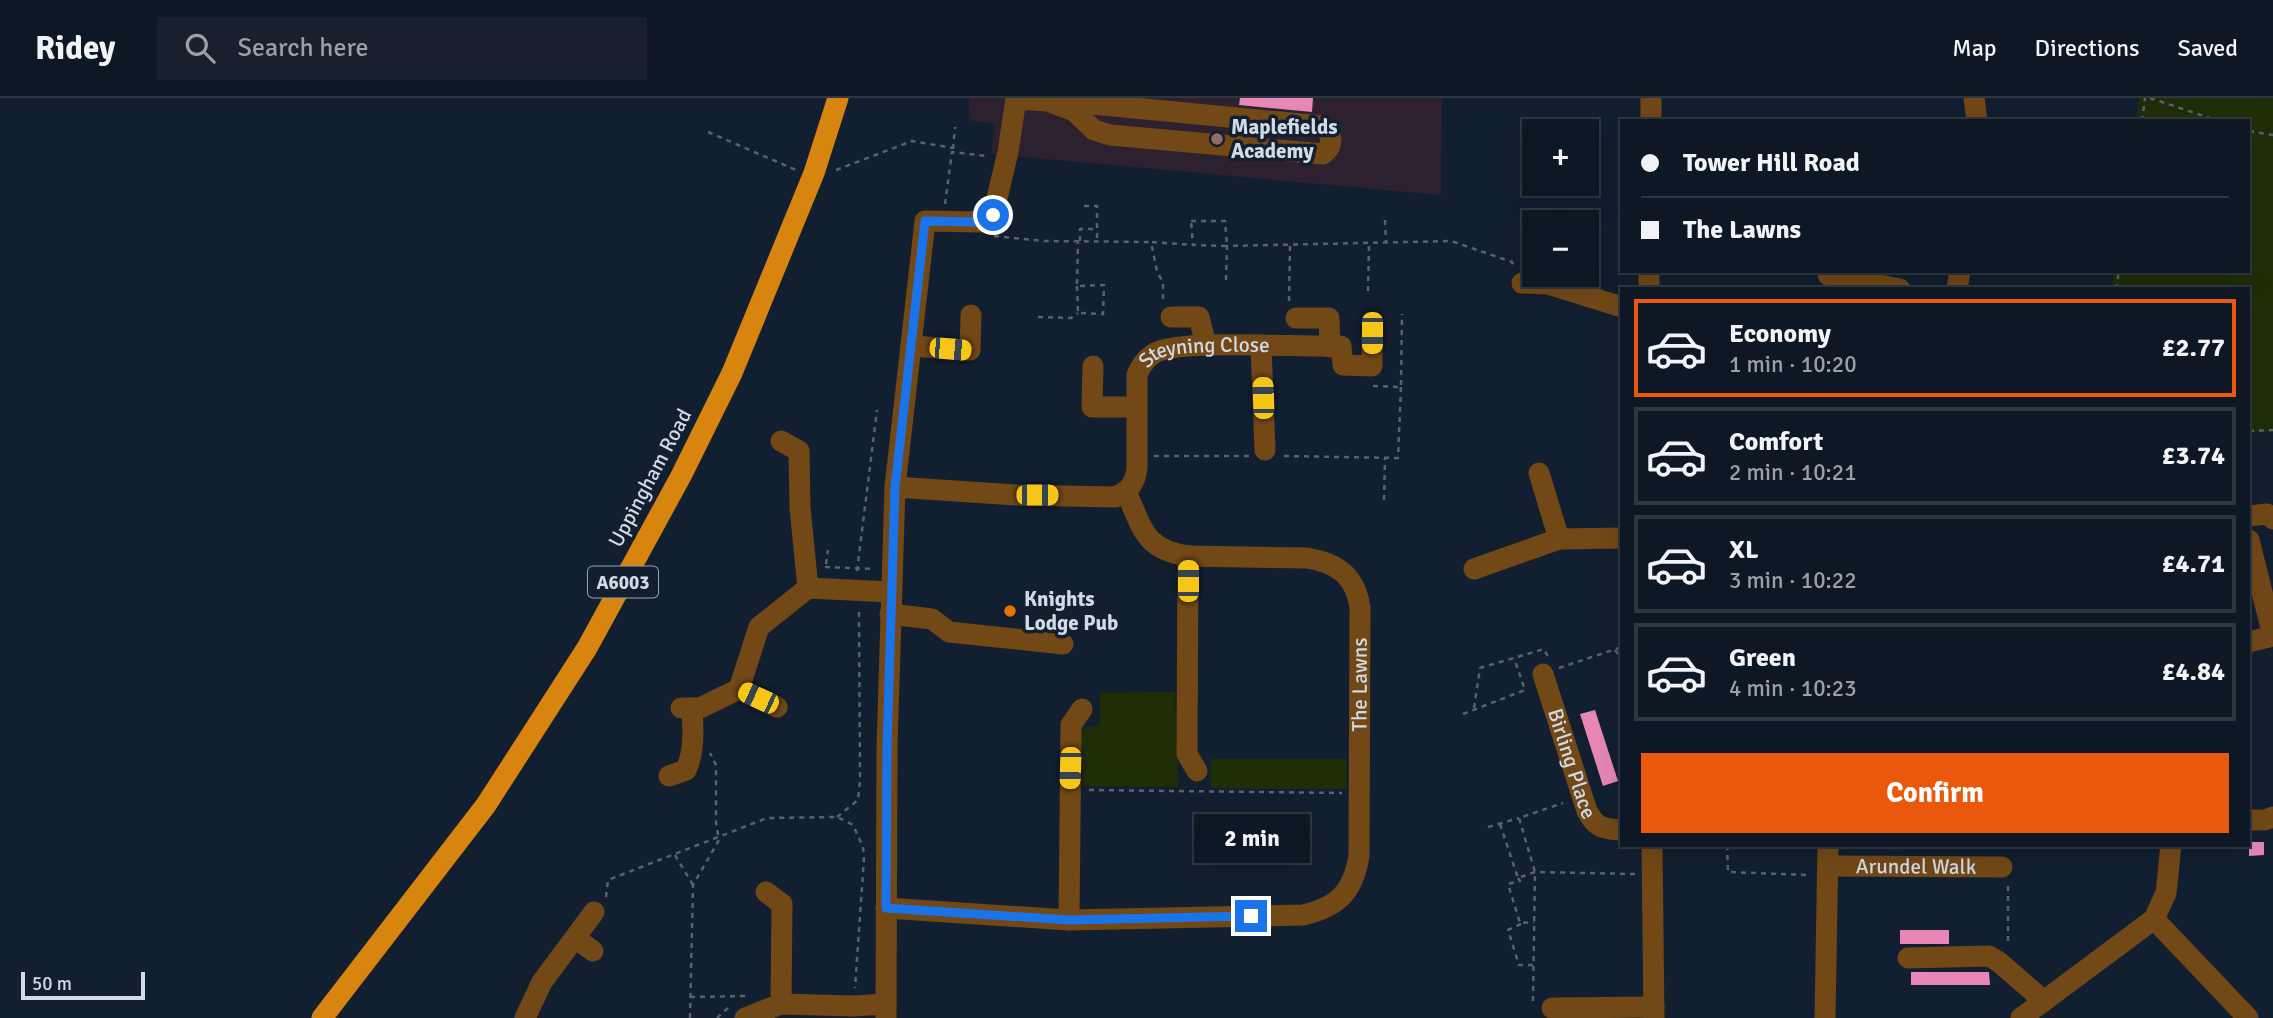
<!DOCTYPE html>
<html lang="en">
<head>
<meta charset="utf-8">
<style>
	:root { --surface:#0e1724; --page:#17202c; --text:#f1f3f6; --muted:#9b9fa6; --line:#2e3641; --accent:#ea580c }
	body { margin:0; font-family:Signika,sans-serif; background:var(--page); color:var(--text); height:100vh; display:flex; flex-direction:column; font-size:26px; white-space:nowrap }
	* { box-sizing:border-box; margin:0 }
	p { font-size:23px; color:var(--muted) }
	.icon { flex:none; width:38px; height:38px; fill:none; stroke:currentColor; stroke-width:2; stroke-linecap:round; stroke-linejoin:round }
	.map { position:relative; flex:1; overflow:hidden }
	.side { position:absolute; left:1620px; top:189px; width:630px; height:560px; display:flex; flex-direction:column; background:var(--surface); border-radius:0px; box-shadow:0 7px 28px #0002,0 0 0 2px var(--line) }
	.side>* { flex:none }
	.hud { position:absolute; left:1620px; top:21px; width:630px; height:154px; border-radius:0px; box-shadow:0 7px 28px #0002,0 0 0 2px var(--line); display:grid; align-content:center; height:154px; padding:0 21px; background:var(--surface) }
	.buttons { position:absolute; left:1522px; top:21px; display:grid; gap:14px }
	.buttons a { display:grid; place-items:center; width:77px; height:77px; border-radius:0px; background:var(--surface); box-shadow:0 7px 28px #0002,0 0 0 2px var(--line); font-size:35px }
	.scale { position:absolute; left:21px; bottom:18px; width:124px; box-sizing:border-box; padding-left:7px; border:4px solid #d1dae5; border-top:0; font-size:19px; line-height:24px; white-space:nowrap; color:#d1dae5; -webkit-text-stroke:5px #121f30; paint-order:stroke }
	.end { position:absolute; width:32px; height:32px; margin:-16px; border:9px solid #1a73e8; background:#fff; box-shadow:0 0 0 4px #fff }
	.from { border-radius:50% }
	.bubble { position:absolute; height:49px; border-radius:0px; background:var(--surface); box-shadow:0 7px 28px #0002,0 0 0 2px var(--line); font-size:23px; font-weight:800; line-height:49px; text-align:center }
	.car { position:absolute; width:21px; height:42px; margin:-21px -10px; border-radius:9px; box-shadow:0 0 5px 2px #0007; background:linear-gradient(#f5c518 24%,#345 0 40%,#f5c518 0 76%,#345 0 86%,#f5c518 0) }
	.hud b { display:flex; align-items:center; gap:24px; height:66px; font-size:26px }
	.hud b+b { border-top:2px solid var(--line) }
	.hud i { width:18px; height:18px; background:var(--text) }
	ul { padding:12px 0 0; list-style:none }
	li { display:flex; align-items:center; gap:21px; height:98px; margin:0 14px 10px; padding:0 7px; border:4px solid var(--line); border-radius:0px }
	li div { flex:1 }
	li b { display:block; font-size:26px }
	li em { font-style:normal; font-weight:800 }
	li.on { border-color:var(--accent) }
	li>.icon { width:63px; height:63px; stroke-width:1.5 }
	.button { display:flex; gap:14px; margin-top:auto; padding:14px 21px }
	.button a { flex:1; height:80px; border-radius:0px; background:var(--accent); color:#fff; font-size:28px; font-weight:800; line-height:80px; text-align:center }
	header { display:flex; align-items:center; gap:42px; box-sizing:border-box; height:98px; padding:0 35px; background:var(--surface); border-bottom:2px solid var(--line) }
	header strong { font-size:33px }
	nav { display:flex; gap:38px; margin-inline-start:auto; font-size:24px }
	.search { width:490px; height:63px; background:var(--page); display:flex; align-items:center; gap:18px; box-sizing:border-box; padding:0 24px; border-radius:0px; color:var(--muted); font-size:26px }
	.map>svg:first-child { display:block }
</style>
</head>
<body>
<header>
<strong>Ridey</strong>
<div class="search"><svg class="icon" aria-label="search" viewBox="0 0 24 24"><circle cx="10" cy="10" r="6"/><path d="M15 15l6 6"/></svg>Search here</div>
<nav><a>Map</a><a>Directions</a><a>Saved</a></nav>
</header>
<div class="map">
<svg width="2273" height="920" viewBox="0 0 2273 920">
	<rect width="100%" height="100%" fill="#121f30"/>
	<polygon fill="#2d212f" points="970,0 1442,0 1441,97 991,56 995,26 968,22"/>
	<g fill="#202e08">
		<polygon points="2139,0 2273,0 2273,334 2249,335 2249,191 2112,191 2114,173 2249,173 2249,23 2136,23"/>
		<polygon points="1175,594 1178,689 1082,688 1079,638 1082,631 1100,626 1100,595"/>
		<polygon points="1211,661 1346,661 1346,691 1211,690"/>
	</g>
	<g fill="#e687b5">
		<polygon points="1240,0 1313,0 1312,14 1239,7"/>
		<polygon points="1595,612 1618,683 1603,688 1580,616"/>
		<polygon points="2249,744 2264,744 2264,757 2249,758"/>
		<rect x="1900" y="832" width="49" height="14"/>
		<polygon points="1911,874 1989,874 1990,887 1911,887"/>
	</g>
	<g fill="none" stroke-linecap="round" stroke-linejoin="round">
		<g stroke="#576372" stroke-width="2.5" stroke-dasharray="5 5" stroke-linecap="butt">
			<polyline points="2150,0 2219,23"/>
			<polyline points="2142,23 2145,0"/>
			<polyline points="2249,33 2273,37"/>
			<polyline points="708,34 796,72"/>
			<polyline points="953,51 955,29"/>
			<polyline points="836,72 912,43 953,50"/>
			<polyline points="945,106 952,54 987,58"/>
			<polyline points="1084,108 1097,108 1097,144"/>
			<polyline points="1385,122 1386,145"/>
			<polygon points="1191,123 1225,123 1227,148 1193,147"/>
			<polyline points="994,138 1044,143 1151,144"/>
			<polyline points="1080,143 1080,131 1096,131"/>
			<polyline points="1226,182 1227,148 1451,143 1512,164 1514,170"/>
			<polyline points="1077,188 1078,215 1103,216 1104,187 1077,188 1078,143"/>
			<polyline points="2116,191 2119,173"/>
			<polyline points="1368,193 1369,145"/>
			<polyline points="1163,201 1163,185 1157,173 1151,144 1193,147"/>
			<polyline points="1289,203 1290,147"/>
			<polyline points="1038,219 1071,220 1078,215"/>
			<polyline points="1373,288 1401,289 1402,216"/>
			<polyline points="2249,333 2273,332"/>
			<polyline points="1154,358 1249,358"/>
			<polyline points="1284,358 1398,360 1401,289"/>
			<polyline points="1384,402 1385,360"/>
			<polyline points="826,466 828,452"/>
			<polyline points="825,469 875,471"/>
			<polyline points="857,473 877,312"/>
			<polyline points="1615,552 1622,561"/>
			<polyline points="1559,570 1622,549"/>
			<polyline points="1474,610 1480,570 1544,551 1548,559"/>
			<polyline points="1463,616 1525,592 1514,560"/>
			<polyline points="1089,692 1342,695"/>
			<polyline points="837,719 858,702 860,683 859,512"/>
			<polyline points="1500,726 1518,780 1535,774 1635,776"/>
			<polyline points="1488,729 1519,720"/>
			<polyline points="1727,747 1728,774 1807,777"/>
			<polyline points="675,757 693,787"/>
			<polyline points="1518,780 1520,783 1508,786 1520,825 1534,824"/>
			<polyline points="2008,788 2008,847"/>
			<polyline points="606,799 608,782 767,720 837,719 853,727 863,749 864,760 855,890"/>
			<polyline points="1521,826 1508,832 1519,867 1533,867"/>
			<polyline points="690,899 746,898"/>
			<polyline points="1533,903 1535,774 1519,720 1563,705"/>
			<polyline points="690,920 693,787 719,742 716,724 716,667 710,655"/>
			<polyline points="717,920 730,908"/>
		</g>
		<g stroke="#724817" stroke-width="21">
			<polyline points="1974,0 1977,23"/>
			<polyline points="1651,23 1651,0"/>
			<polyline points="1828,177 1900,191"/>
			<polyline points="1522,185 1548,186 1622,209"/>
			<polyline points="1649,191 1649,173"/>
			<polyline points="1957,191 1960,173"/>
			<polyline points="1171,219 1199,219 1206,247"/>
			<polyline points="1296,220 1329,220 1330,249"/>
			<polyline points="911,248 970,252 971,217"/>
			<polyline points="1261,248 1265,352"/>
			<polyline points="1093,268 1092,309 1136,309"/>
			<polyline points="781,343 799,353 800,410 808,490"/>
			<polyline points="1539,375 1559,441 1622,440"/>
			<path id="s1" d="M895,389L1016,397L1115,399C1130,392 1135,386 1137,370V277C1140,269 1146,261 1153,256C1176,240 1305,250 1341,248L1343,267L1372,268V235"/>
			<path d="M1126,394C1143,430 1143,451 1188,458"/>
			<polyline points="2249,418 2267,416 2273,421"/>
			<polyline points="2249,442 2273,538"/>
			<polyline points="1474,471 1559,441"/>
			<polyline points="890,516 932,521 949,534 1063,546"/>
			<polyline points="2249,544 2273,538"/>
			<path id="s2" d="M1543,576L1587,713C1596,730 1603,731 1622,732"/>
			<polyline points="739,591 777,609"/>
			<polyline points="681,610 700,610 739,591 759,529 808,490 891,494"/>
			<path d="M669,678L686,672C695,652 693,631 692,610"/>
			<polyline points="2249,722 2265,722 2273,719"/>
			<polyline points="1652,747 1654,920"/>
			<path id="s3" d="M1828,768L2002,769"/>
			<polyline points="766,794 782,806 781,906"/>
			<path id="s4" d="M886,810L1069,822L1303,817C1338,809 1353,794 1359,758L1360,509C1355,478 1338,465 1307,460L1188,458L1187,656L1197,673"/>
			<polyline points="2154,821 2248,920"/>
			<polyline points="1069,822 1071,627 1082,611"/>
			<polyline points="575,840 593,853"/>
			<polyline points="1908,860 1989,858 1999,864 2044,903"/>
			<polyline points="1552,910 1654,909"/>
			<polyline points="525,920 542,884 594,814"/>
			<polyline points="745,920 781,906 853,908 886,906"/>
			<path d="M886,920L887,650L895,389L925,123L980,124L993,117L1008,54L1016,1L1082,5L1322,28C1333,35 1334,48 1323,56L1110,37L1094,32L1074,13L1047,3"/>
			<polyline points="1825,920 1828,747"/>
			<polyline points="2021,920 2154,821 2166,795 2171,747"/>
		</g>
		<polyline stroke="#d8850f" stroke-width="21" points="322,920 486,707 587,550 681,378 732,275 814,75 838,0"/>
	</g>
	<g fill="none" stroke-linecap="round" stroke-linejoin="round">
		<polyline stroke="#1a73e8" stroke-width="9" points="993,117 980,124 925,123 895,389 887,650 886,810 1069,822 1251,818"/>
	</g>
	<circle fill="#8d6e63" stroke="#121f30" stroke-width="2.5" cx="1217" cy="41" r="7"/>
	<circle fill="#e8710a" stroke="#121f30" stroke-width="2.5" cx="1010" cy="513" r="7"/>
	<g text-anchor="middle" stroke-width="7" stroke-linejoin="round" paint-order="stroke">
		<rect fill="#121f30" stroke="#98a2af" stroke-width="2" x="588" y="468.5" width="70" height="31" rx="5"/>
		<g font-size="19" font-weight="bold" fill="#d1dae5">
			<text x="623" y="491">A6003</text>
		</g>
		<g font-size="21" font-weight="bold" fill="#d1dae5" stroke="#121f30" text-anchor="start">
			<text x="1231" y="36">Maplefields<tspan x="1231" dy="24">Academy</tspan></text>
			<text x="1024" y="508">Knights<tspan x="1024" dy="24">Lodge Pub</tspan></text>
		</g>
		<g font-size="21" fill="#d1dae5" stroke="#121f30">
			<text dy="7" stroke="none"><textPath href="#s1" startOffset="430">Steyning Close</textPath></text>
			<text transform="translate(650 380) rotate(-62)" y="7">Uppingham Road</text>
			<text dy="7" stroke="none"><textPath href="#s4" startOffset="677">The Lawns</textPath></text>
			<text dy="7" stroke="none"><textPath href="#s2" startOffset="94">Birling Place</textPath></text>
			<text dy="7" stroke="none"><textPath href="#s3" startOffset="88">Arundel Walk</textPath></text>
		</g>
	</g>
</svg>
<div class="buttons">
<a>+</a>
<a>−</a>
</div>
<div class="scale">50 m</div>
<i class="end from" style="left:993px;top:117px"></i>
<i class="end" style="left:1251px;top:818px"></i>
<div class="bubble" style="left:1194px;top:716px;width:116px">2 min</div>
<i class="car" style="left:1372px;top:235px;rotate:180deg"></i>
<i class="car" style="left:950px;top:251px;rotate:95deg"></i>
<i class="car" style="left:1263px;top:300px;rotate:358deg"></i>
<i class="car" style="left:1037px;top:397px;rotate:90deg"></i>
<i class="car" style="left:1188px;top:483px;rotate:0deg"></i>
<i class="car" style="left:758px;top:600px;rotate:295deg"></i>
<i class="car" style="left:1070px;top:670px;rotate:182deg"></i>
<div class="hud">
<b><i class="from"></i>Tower Hill Road</b>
<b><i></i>The Lawns</b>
</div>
<section class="side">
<ul>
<li class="on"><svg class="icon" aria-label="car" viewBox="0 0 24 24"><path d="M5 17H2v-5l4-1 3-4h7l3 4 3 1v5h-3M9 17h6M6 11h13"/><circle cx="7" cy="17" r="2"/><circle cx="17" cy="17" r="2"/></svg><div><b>Economy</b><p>1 min · 10:20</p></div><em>£2.77</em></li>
<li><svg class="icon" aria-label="car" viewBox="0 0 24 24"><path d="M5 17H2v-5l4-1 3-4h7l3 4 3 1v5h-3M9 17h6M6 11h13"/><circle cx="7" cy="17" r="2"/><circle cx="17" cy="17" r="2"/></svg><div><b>Comfort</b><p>2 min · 10:21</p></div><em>£3.74</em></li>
<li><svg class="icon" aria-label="car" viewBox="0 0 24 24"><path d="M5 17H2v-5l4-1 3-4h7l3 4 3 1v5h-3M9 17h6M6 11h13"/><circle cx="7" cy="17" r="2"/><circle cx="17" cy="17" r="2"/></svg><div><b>XL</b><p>3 min · 10:22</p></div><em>£4.71</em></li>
<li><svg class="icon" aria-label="car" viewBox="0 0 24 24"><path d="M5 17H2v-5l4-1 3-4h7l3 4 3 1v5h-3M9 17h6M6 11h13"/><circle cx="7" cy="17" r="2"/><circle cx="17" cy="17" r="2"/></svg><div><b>Green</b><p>4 min · 10:23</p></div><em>£4.84</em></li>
</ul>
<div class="button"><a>Confirm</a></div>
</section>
</div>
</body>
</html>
